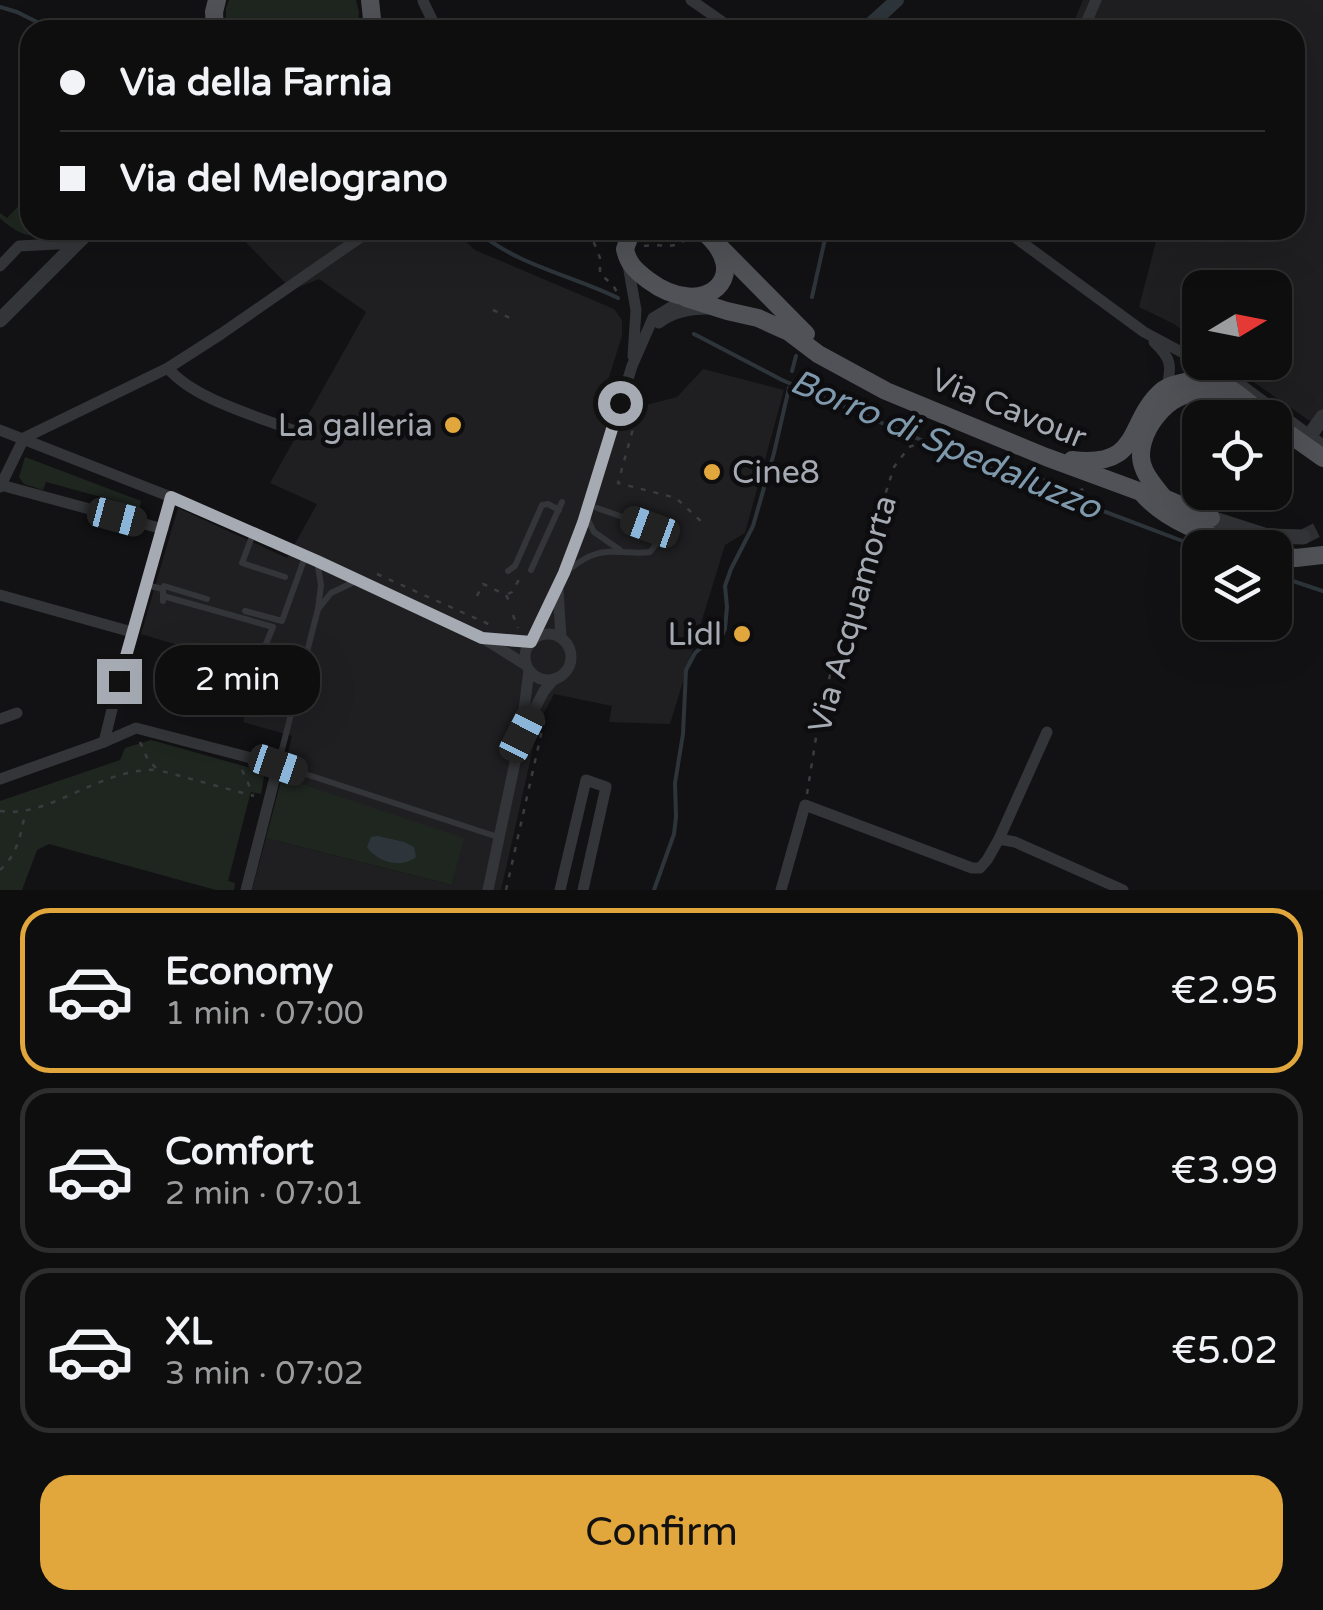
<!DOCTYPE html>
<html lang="en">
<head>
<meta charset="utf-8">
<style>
	:root { --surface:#0e0e0f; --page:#1c1c1d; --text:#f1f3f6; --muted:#9b9c9e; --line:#2e2e2f; --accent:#e2a73c }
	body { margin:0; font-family:"Varela Round",sans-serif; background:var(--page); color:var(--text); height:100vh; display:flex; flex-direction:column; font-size:38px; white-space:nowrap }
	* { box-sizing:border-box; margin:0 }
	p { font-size:32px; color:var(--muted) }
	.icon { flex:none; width:55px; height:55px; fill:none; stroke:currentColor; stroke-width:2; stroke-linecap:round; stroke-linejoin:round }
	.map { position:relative; height:890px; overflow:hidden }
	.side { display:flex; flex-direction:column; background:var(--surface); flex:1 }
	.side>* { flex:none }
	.guide { position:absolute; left:20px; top:20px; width:1285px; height:220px; border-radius:30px; box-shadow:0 10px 40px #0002,0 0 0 2px var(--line); display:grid; align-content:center; height:220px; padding:0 40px; background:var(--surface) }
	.needle { width:65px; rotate:80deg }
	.buttons { position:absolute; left:1182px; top:270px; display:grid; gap:20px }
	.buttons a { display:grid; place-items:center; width:110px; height:110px; border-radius:20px; background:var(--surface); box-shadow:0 10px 40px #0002,0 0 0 2px var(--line); font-size:50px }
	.end { position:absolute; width:45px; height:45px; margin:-22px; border:12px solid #a5aab3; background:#111; box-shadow:0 0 0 5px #111 }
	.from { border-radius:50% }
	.bubble { position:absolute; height:70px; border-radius:30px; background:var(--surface); box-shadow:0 10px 40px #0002,0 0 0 2px var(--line); font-size:32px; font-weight:600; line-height:70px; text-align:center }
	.car { position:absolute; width:30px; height:60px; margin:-30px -15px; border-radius:12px; box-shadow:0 0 8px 2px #0007; background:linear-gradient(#222 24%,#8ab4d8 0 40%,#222 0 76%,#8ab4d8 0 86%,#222 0) }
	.guide b { display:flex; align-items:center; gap:35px; height:95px; font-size:38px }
	.guide b+b { border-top:2px solid var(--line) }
	.guide i { width:25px; height:25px; background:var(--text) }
	ul { padding:18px 0 0; list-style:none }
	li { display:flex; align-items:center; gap:30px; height:165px; margin:0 20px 15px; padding:0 20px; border:5px solid var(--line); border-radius:30px }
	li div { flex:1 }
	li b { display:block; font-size:38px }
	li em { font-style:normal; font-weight:600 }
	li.selected { border-color:var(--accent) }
	li>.icon { width:90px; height:90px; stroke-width:1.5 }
	.cta { display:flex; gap:20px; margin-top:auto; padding:20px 40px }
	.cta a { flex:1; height:115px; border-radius:30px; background:var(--accent); color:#111; font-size:40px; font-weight:600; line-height:115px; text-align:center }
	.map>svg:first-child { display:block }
</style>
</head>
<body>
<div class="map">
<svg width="1323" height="890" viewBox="0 0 1323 890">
	<rect width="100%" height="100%" fill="#121214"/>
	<g fill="#1f1f21">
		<polygon points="1083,0 1323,0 1323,430 1226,363 1275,362 1275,288 1200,288 1200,343 1174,324 1139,307 1159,230 1295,230 1295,30 1070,30"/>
		<polygon points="234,230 453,230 475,250 614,309 622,320 622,336 596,418 677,397 703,369 784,390 745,533 725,545 670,724 609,722 612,706 554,694 539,722 501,890 252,890 266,838 452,885 463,839 282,777 292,736 243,722 260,670 141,634 178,508 287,558 317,504 270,483 366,312 319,279 292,290"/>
	</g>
	<g fill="#1f2620">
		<polygon points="229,0 356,0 359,12 358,30 226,30 226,8"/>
		<path d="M30,194V230H64L67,235C35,236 25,241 0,218V213L7,218Z"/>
		<polygon points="25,457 141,501 139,514 118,511 120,502 46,482 43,490 24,484 19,477"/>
		<polygon points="151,740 265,772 261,794 251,792 250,795 228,881 235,883 234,890 216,890 49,844 37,850 22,890 0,890 0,801 120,760 125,748"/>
		<polygon points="282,777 464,838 452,885 266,838"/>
	</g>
	<path fill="#2d353b" d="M378,836L404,842L414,847L416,857C401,869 377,862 367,847L371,837Z"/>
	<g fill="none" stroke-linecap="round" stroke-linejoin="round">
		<g stroke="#2d353b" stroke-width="4">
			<polyline points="0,7 17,12 53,30"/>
			<path d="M476,230C516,265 571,275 618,298"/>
			<polyline points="812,297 827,230"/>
			<polyline points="694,334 782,380 963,458 1201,548"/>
			<polyline points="792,371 796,356"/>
			<polyline points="1275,575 1323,591"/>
			<polyline points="654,890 674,834 676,817 675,783 683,734 686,670 695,653 702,647 719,642 725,629 727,607 725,586 731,569 753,526 774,453 789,388"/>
		</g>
		<polyline stroke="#2d353b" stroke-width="14" points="864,30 897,0"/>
		<polyline stroke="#2f3034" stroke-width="15" stroke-dasharray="15 8" stroke-linecap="butt" points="1303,537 1323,527"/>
		<g stroke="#3a3c3f" stroke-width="2.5" stroke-dasharray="5 8" stroke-linecap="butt">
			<polyline points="589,230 600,258 600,274 613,285 620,298"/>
			<path d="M644,246C661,243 673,251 688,238"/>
			<polyline points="493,310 512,319"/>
			<polyline points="636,418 618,483 676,498 704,524"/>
			<polyline points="377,574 495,627"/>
			<polyline points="508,594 512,592 521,576"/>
			<polyline points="477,596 483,584 506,595 510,603"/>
			<polyline points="513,615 518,628"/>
			<polyline points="140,742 148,760 158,770 254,796"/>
			<polyline points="242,770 253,794"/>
			<polyline points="807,794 818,725 837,646 894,467 909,447 937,437 1075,492 1084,489"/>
			<path d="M0,811C50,819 100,767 158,770"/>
			<path d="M0,870C17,855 21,835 25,813"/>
			<polyline points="506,890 545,717"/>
		</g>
		<g stroke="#343538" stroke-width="6">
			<polyline points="587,518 594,532 620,550"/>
			<polyline points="253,534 242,563 285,577"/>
			<polyline points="317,561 321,585 318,609 278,765 498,837"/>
			<polyline points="531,570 562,502"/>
			<polyline points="508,571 515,566 542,505 548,504 559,510"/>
			<path d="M565,572C573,567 583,558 593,555C611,548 632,555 650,552L657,543V535L651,527L597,508"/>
			<polyline points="146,585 163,589 163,601"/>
			<polyline points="164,586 207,599"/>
			<polyline points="163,596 273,627 261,656"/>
			<polyline points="319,608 331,593 356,581"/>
			<polyline points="245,611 282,621 305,557"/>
		</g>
		<g stroke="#343538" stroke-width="11">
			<polyline points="691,0 734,30"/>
			<polyline points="423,1 437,30"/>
			<polyline points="1083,30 1096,0"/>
			<polyline points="1005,230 1144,332 1200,362"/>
			<polyline points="628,265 636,310 633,356"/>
			<polyline points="0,266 19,246 76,243"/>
			<path d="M659,323C673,312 690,309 707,309"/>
			<path d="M1154,342C1171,358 1172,365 1167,387"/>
			<polyline points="1201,362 1225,373 1323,445"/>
			<path d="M168,368C193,399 257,416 295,431"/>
			<polyline points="0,430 171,497 317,561 483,638 526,665"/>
			<polyline points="1,485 163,529"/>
			<polyline points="0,487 24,438 168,368 221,334 371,230"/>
			<polyline points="558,589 561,638"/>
			<polyline points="0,595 132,632"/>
			<circle cx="548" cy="657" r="23"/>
			<polyline points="487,639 531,642 564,573 583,523 632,366 653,318 686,298"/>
			<polyline points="0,719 17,713"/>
			<polyline points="526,725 544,691 554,679"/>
			<polyline points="104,742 119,681 171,497"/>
			<polyline points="0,779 104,742 136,728 278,765 246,890"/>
			<polyline points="999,839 1015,842 1123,890"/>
			<polyline points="488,890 521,734 529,670"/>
			<polyline points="560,890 586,780 606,787 583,890"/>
			<polyline points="781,890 805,805 972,868 980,868 987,860 999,839 1047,732"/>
		</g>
		<g stroke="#343538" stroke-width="15">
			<polyline points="0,320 90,230"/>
			<polyline points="1310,435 1323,417"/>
			<polyline points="1211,518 1267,536 1303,537"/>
		</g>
		<g stroke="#505257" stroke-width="18">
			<polyline points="370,0 372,19 371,30"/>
			<polyline points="215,30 214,12 217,0"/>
			<path d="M632,230L625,249C628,264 636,271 648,280C705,323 757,274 701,230"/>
			<polyline points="722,249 806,334"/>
			<polyline points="686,298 727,311 758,318 789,332 818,354 886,391 1046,457 1141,492 1164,498 1211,518"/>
			<polyline points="1275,424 1323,458"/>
			<path d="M1072,460C1144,468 1125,422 1163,390C1169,385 1177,384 1185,382C1199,378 1209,378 1223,385C1238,392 1253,407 1267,418"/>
			<path d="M1141,492C1166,522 1210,536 1246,548"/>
			<path d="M1163,497C1154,485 1142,473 1141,457C1140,428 1169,392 1199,393C1217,394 1233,408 1247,418"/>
			<polyline points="1275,555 1296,558 1323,555"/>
		</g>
	</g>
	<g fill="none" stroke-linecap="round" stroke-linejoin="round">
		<polyline stroke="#a5aab3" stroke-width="12" points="119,681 171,497 317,561 482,638 531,642 564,573 583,523 620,403"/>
	</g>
	<g fill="#e2a73c" stroke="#0d0d0f" stroke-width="4">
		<circle cx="453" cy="425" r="10"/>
		<circle cx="712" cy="472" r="10"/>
		<circle cx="742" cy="634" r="10"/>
	</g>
	<g text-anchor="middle" stroke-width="9" stroke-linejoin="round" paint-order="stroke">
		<g font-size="32" fill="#a5aab3" stroke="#0d0d0f">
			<text transform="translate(1009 408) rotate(22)" y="11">Via Cavour</text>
			<text transform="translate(852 614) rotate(-74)" y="11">Via Acquamorta</text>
		</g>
		<g font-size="32" fill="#a5aab3" stroke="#0d0d0f" text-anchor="end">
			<text x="433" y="436">La galleria</text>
			<text x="732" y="483" text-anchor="start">Cine8</text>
			<text x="722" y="645">Lidl</text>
		</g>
		<g font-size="35" font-style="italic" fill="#7e98ac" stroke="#0d0d0f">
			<text transform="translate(946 444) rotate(23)" y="12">Borro di Spedaluzzo</text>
		</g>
	</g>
</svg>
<div class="buttons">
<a><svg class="needle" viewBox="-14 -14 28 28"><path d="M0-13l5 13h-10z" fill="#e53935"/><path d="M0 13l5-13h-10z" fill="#9b9c9e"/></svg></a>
<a><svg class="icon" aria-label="locate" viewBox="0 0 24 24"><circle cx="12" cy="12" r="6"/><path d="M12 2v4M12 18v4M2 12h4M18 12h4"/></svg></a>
<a><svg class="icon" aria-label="layers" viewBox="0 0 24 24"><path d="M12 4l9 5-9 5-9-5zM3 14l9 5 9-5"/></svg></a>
</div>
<i class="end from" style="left:620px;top:403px"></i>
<i class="end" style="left:119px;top:681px"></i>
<div class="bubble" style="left:155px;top:645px;width:165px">2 min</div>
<i class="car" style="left:117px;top:517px;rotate:105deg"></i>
<i class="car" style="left:650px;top:527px;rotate:290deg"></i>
<i class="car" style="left:522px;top:734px;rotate:27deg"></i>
<i class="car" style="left:278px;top:765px;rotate:109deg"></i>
<div class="guide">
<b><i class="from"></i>Via della Farnia</b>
<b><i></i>Via del Melograno</b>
</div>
</div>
<section class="side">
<ul>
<li class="selected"><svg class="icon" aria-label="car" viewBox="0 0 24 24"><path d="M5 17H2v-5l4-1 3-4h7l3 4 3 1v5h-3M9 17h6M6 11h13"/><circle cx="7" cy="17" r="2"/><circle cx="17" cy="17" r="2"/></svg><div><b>Economy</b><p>1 min · 07:00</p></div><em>€2.95</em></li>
<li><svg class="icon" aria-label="car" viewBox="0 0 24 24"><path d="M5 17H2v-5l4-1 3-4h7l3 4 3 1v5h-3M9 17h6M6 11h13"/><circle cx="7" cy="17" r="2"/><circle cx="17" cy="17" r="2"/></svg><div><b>Comfort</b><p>2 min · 07:01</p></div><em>€3.99</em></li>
<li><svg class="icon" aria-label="car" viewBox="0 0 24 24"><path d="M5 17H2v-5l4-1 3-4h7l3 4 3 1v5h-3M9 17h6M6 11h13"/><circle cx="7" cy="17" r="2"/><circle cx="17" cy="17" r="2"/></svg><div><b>XL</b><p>3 min · 07:02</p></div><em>€5.02</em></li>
</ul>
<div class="cta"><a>Confirm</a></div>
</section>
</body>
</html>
